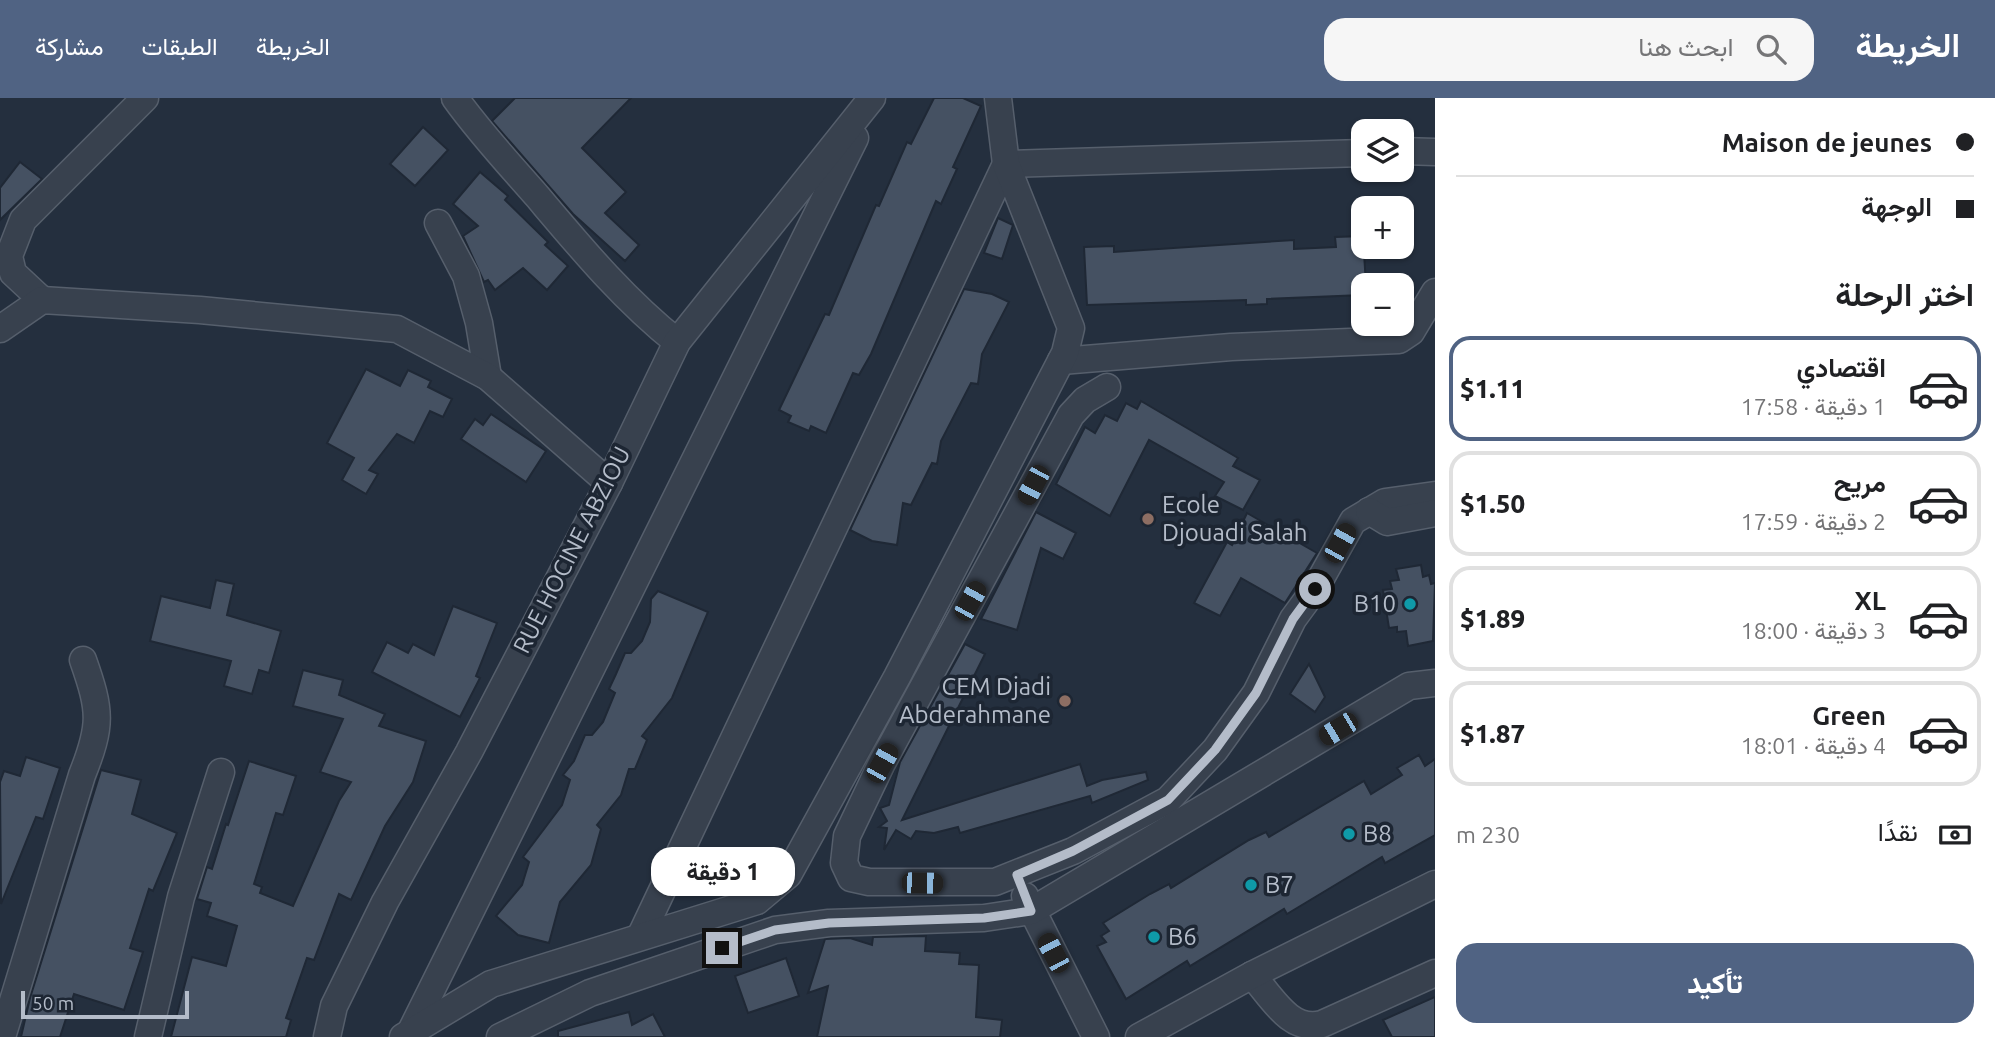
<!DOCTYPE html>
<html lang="ar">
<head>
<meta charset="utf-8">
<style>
	:root { --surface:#fff; --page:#f6f6f6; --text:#202124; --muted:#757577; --line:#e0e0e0; --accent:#506383 }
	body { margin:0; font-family:Ubuntu,Vazirmatn,sans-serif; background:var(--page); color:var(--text); direction:rtl; height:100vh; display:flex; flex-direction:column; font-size:26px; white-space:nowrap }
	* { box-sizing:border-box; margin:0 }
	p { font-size:23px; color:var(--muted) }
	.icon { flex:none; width:38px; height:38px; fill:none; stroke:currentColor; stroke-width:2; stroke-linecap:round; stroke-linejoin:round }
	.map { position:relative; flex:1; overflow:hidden; direction:ltr }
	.side { display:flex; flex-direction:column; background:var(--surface); width:560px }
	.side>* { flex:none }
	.guide { display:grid; align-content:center; height:154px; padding:0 21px; background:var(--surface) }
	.fabs { position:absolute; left:1351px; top:21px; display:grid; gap:14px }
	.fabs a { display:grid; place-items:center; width:63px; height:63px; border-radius:14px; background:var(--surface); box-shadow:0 2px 5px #0004; font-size:35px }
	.scale { position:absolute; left:21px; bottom:18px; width:168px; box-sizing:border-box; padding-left:7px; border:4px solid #b4bcc9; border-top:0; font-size:19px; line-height:24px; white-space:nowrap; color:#b4bcc9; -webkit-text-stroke:5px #1d2633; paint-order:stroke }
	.end { position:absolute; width:32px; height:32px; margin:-16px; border:9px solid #b4bcc9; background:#111; box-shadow:0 0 0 4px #111 }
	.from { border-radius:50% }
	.bubble { position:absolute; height:49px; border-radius:21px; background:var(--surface); box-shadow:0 2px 5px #0004; font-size:23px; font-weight:800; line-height:49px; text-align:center; direction:rtl }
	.car { position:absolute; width:21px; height:42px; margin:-21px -10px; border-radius:9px; box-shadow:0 0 5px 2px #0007; background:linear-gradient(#222 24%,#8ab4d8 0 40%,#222 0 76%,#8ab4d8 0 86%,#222 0) }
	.guide b { display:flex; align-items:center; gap:24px; height:66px; font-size:26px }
	.guide b+b { border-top:2px solid var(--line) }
	.guide i { width:18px; height:18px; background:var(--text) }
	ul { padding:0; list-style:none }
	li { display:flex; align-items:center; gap:21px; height:105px; margin:0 14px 10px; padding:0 7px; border:4px solid var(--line); border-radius:21px }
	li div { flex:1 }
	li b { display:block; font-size:26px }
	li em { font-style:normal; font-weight:800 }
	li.selected { border-color:var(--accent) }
	li>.icon { width:63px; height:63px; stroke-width:1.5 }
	h2 { padding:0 21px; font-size:32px; line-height:84px }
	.pay { display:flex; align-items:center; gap:18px; height:77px; padding:0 21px; font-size:26px }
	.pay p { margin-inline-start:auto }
	.primary-button { display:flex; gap:14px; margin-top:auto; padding:14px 21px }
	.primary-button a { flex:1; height:80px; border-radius:21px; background:var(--accent); color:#fff; font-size:28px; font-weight:800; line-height:80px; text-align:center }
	header { display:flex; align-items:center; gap:42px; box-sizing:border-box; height:98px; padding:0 35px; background:var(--accent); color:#fff }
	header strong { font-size:33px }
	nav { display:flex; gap:38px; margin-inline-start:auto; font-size:24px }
	.search { width:490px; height:63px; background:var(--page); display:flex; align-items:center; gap:18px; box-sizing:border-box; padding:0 24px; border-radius:21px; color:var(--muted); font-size:26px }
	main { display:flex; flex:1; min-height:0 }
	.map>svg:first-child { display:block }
</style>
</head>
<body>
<header>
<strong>الخريطة</strong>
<div class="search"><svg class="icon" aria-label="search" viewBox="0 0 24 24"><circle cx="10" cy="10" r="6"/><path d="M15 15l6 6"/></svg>ابحث هنا</div>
<nav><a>الخريطة</a><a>الطبقات</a><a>مشاركة</a></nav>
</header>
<main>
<section class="side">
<div class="guide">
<b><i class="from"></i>Maison de jeunes</b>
<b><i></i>الوجهة</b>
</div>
<h2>اختر الرحلة</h2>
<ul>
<li class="selected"><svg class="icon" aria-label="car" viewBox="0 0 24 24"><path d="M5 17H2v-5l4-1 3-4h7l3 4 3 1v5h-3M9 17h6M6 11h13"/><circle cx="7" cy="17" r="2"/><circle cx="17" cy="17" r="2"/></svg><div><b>اقتصادي</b><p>1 دقيقة · 17:58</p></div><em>$1.11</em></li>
<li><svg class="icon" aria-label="car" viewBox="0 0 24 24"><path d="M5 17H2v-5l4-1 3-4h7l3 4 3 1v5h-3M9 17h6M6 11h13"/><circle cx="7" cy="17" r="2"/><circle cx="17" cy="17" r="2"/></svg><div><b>مريح</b><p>2 دقيقة · 17:59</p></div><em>$1.50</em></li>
<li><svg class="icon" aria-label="car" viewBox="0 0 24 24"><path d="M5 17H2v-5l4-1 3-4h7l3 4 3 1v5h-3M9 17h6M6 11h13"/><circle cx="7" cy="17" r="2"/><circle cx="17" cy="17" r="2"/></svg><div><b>XL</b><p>3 دقيقة · 18:00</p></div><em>$1.89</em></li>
<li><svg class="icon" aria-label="car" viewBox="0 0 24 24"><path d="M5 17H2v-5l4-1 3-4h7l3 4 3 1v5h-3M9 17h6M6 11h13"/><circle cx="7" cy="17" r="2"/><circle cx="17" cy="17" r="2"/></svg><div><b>Green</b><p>4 دقيقة · 18:01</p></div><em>$1.87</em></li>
</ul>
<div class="pay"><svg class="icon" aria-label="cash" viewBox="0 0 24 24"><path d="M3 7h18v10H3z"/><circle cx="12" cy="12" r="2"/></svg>نقدًا<p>230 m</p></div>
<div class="primary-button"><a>تأكيد</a></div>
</section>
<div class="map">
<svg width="1435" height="939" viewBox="0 0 1435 939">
	<rect width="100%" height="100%" fill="#242f3e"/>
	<g fill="#455162" stroke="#1f2835" stroke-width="2">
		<polygon points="515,0 631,0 582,50 626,94 605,115 639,147 625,163 573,116 492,23"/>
		<polygon points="934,0 963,0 981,8 953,69 957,71 941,106 936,103 871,256 859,277 853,275 826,335 811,328 809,333 788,324 791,318 779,312 825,216 829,217 876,107 879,108 907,44 911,46"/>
		<polygon points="423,29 448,52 415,88 390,66"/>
		<polygon points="20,64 42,81 0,122 0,90"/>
		<polygon points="480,74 508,98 505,102 548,144 545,147 568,168 547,192 523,170 495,192 488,182 484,184 463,138 478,128 453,106"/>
		<polygon points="998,120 1013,127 1002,161 984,155"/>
		<polygon points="1363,138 1366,187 1363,187 1363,197 1267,201 1267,206 1246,207 1246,202 1087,207 1084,149 1114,148 1114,154 1294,142 1294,151 1336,149 1335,139"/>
		<polygon points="964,191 992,196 1009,204 982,256 978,286 971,285 941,343 937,366 932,365 911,407 903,405 897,447 872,443 850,432"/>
		<polygon points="366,271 400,288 408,272 431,283 428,289 452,301 443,319 430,313 414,345 397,336 369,372 378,376 366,396 342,382 354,360 327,345"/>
		<polygon points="1141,303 1238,360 1233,368 1260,382 1243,412 1215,398 1224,384 1149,342 1110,418 1056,386 1085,329 1095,335 1105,317 1117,323 1126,305 1137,311"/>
		<polygon points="491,316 546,353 526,384 461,341 475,321 483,327"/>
		<polygon points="1036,414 1076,435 1063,461 1041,450 1017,532 981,521"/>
		<polygon points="1247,415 1317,455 1285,505 1241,480 1220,518 1194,505 1227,444 1232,447"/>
		<polygon points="1421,467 1423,479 1429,477 1431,486 1435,485 1433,543 1408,548 1406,533 1397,534 1397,529 1389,530 1383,492 1392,491 1390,483 1399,482 1396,471"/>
		<polygon points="216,482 234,486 227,517 281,533 269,575 259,572 252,596 224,588 231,563 150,543 161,498 210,510"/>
		<polygon points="658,493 708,514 672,600 642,638 647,642 635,671 629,671 621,697 597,727 601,731 591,767 560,804 549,845 518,837 496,818 522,787 529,764 523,759 562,707 570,682 563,677 574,663 585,637 592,637 603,624 615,595 609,591 616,576 625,555 631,555 642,543 650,524 651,501"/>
		<polygon points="453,508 497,525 476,578 480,580 460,619 372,574 387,544 408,555 413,546 434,557"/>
		<polygon points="965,546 985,556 902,722 1080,666 1087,688 1102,682 1146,674 1148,682 1092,705 1090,698 960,735 958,729 934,735 916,733 911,741 896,732 884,752 887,730 879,729 887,723 880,710 889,707 900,664"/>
		<polygon points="1309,566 1325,599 1315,614 1290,596"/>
		<polygon points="303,572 343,582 339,597 385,616 379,628 426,643 413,684 385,728 351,802 339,796 314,862 307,860 286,920 291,922 286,939 171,939 192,859 226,868 237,828 207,818 211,805 197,801 207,769 212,771 226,726 228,727 249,663 296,678 283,717 276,715 254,786 262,789 260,795 293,808 339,703 351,684 320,674 343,621 293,608"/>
		<polygon points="1419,657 1425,668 1435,661 1435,737 1385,765 1382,759 1287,816 1284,811 1190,868 1187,863 1126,901 1097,848 1106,844 1101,838 1109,833 1103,825 1150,796 1169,786 1171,790 1249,742 1266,734 1269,739 1364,683 1371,696 1402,677 1397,670"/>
		<polygon points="26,659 60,670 43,721 36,719 1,806 0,684 4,673 20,678"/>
		<polygon points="101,672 141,682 132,716 177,735 153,793 149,791 130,850 143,854 124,912 74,896 60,939 21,939 30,900"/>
		<polygon points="926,838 925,853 960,855 959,866 979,867 976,919 1002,922 1000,939 817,939 828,888 808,895 825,841 850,840 872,847 873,839"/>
		<polygon points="786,860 799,898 748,915 735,878"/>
		<polygon points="1435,899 1435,939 1392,939 1383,922"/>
		<polygon points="629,914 632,927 653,916 665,939 558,939 558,933"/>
	</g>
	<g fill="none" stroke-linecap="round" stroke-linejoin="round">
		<defs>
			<g id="minor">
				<path d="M455,0C480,35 509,66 537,98C581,150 623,201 677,244"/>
				<polyline points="1402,53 1435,54"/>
				<polyline points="438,125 466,178 479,225 488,279"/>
				<polyline points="42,202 13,175 9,158 23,122 145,0"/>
				<polyline points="0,231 42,202 200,212 397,231 488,279 609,385"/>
				<polyline points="1061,263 1231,249 1399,242 1411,234 1435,194"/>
				<polyline points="1107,289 1085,302 1071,317 882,665 847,738 844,765 851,780 869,784 995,784 1073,753 1168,702 1215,652 1256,595 1293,521 1315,491 1353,423 1385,404 1435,397"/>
				<polyline points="1369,413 1387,424 1435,415"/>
				<polyline points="1025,798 1096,939"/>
				<polyline points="641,837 1006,66 1363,55"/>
				<path d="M1252,877C1271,898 1290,935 1322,926L1435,875"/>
				<polyline points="410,935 855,40"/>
				<path d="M2,939L82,677C102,627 101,613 83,562"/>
				<polyline points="148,939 181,799 221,674"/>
				<polyline points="327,939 334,908 385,804 469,654 609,385 677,244 872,0"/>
				<polyline points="403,939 491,886 757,803 788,777 897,579 1065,255 1071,230 1006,66 998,0"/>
				<polyline points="500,939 590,895 775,832 829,825 984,820 1031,813 1409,588 1435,585"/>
				<polyline points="1139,939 1252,877 1435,786"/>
			</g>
		</defs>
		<use href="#minor" stroke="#565f6c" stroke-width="29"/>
		<use href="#minor" stroke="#38414e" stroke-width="26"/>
	</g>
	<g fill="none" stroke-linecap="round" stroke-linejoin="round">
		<polyline stroke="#b4bcc9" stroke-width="9" points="722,850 775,832 829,825 984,820 1031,813 1017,777 1073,753 1168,702 1215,652 1256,595 1293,521 1315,491"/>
	</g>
	<g fill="#8d6e63" stroke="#1d2633" stroke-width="2.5">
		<circle cx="1148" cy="421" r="7"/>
		<circle cx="1065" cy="603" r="7"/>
	</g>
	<g fill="#0f9aa8" stroke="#1d2633" stroke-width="2.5">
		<circle cx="1410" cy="506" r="7"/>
		<circle cx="1349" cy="736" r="7"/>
		<circle cx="1251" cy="787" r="7"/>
		<circle cx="1154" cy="839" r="7"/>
	</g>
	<g text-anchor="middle" stroke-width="7" stroke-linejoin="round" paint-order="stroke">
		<g font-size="24" fill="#b4bcc9" stroke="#1d2633" text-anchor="start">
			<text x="1162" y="415">Ecole<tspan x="1162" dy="28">Djouadi Salah</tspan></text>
			<text x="1396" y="514" text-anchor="end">B10</text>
			<text x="1051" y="597" text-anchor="end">CEM Djadi<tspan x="1051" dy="28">Abderahmane</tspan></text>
			<text x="1363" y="744">B8</text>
			<text x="1265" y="795">B7</text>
			<text x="1168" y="847">B6</text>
		</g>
		<g font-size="24" fill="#b4bcc9" stroke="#1d2633">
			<text transform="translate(572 452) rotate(-63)" y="8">RUE HOCINE ABZIOU</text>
		</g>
	</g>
</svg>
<div class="fabs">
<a><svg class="icon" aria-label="layers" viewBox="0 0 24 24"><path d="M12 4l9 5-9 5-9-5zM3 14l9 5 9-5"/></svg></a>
<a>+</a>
<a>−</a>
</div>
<div class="scale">50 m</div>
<i class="end from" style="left:1315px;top:491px"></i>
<i class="end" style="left:722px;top:850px"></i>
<div class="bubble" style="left:651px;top:749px;width:144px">1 دقيقة</div>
<i class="car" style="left:1033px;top:387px;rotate:208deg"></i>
<i class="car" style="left:1340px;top:445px;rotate:29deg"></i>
<i class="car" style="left:970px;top:503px;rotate:29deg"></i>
<i class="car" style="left:1338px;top:631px;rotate:239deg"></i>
<i class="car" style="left:882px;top:665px;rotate:29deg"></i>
<i class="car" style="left:922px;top:785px;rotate:91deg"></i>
<i class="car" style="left:1053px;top:855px;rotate:332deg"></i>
</div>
</main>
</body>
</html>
